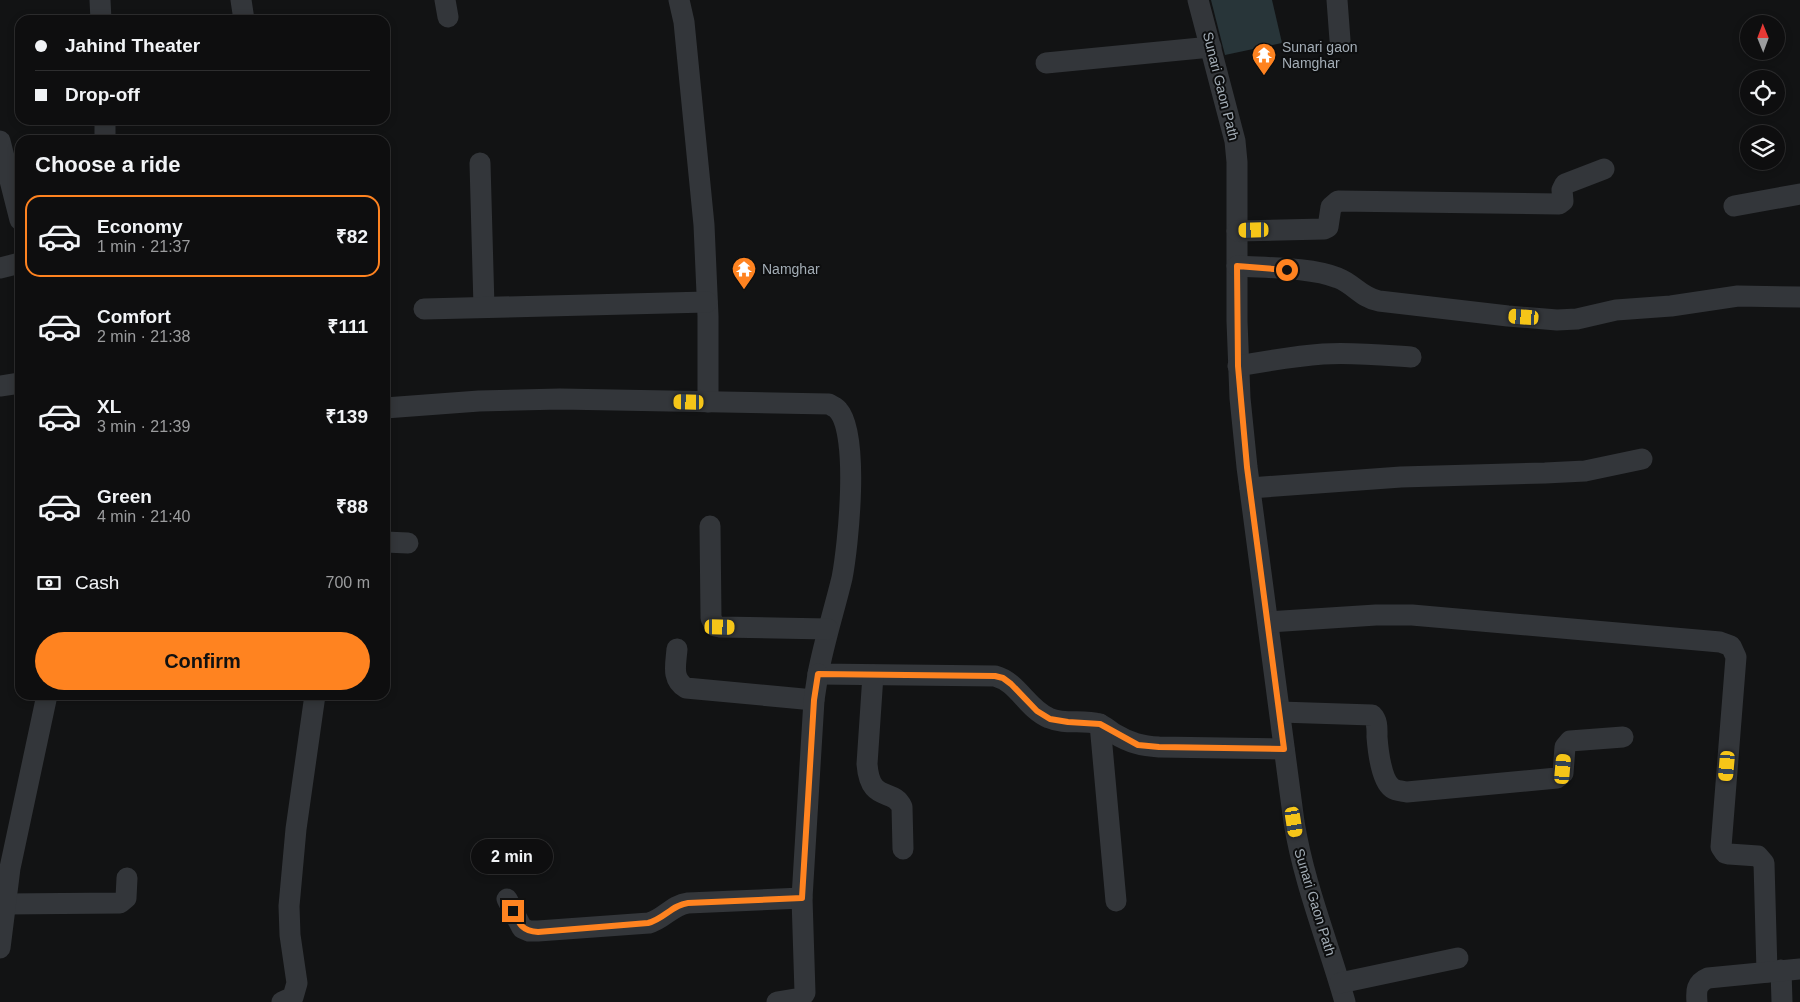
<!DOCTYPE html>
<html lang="en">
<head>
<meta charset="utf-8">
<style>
	:root { --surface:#0e0e0f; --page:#171718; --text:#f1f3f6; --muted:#9b9c9e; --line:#2e2e2f; --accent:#ff8320 }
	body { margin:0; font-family:Arial,sans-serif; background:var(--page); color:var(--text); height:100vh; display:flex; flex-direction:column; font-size:19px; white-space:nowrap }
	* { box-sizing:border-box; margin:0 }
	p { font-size:16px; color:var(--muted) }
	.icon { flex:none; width:28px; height:28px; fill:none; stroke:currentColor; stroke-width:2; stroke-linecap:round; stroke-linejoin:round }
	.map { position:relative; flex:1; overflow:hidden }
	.panel { position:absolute; left:15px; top:135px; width:375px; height:565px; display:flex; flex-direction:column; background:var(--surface); border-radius:15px; box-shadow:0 2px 8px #0003,0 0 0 1px var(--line) }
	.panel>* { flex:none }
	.guide { position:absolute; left:15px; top:15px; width:375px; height:110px; border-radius:15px; box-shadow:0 2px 8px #0003,0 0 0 1px var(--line); display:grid; align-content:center; height:110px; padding:0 20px; background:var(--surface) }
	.needle { width:32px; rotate:359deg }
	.controls { position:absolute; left:1740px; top:15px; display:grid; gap:10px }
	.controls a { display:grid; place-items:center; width:45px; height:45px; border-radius:50%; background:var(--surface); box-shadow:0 2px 8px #0003,0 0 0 1px var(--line); font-size:25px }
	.end { position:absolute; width:22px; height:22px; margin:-11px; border:6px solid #ff8320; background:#111; box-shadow:0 0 0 2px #111 }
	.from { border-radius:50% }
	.bubble { position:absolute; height:35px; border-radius:18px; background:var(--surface); box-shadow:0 2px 8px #0003,0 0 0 1px var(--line); font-size:16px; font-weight:700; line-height:35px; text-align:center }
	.car { position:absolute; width:15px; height:30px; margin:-15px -8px; border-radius:6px; box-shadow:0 0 4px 1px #0007; background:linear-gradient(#f5c518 24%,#345 0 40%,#f5c518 0 76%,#345 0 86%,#f5c518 0) }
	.guide b { display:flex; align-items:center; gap:18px; height:48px; font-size:19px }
	.guide b+b { border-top:1px solid var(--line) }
	.guide i { width:12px; height:12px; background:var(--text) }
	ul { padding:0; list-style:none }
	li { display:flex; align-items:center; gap:15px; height:82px; margin:0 10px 8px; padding:0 10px; border:2px solid transparent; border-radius:15px }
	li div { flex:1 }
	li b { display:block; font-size:19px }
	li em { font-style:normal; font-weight:700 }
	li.on { border-color:var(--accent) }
	li>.icon { width:45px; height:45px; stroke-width:1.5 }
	h2 { padding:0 20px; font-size:22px; line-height:60px }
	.pay { display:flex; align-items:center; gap:12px; height:55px; padding:0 20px; font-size:19px }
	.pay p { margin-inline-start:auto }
	.action { display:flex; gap:10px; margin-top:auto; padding:10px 20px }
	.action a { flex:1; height:58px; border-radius:30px; background:var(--accent); color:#111; font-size:20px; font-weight:700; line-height:58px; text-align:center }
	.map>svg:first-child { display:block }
</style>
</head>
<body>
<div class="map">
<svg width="1800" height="1002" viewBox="0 0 1800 1002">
	<rect width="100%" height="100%" fill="#121314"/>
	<polygon fill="#283539" points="1211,0 1272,0 1282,43 1225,55"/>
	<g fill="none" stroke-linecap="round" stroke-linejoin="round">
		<g stroke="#33363a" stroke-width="21">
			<polyline points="100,0 101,20"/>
			<polyline points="241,0 244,20"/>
			<polyline points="445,0 448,17"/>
			<polyline points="679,0 684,22 704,225 708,316 708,402"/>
			<path d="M1198,0L1235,141L1237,162V321L1240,398L1247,467L1294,822C1304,884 1328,942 1345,1002"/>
			<polyline points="1337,0 1340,40"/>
			<polyline points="1046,63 1211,47"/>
			<polyline points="105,120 105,140"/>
			<polyline points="0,141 20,220"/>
			<polyline points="480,163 484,307"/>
			<polyline points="1734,206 1800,194"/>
			<polyline points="1237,231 1324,229 1328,227 1331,207 1338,201 1559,204 1563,201 1562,190 1565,184 1604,169"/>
			<path d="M1237,266C1266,268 1311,267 1338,278C1354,284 1360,297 1379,301L1508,316L1557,320L1577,319L1616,310L1671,306L1738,296L1800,297"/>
			<polyline points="0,268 20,263"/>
			<polyline points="424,309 707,302"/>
			<path d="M1238,366C1266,361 1294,356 1323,354C1352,352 1382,355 1411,357"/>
			<polyline points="0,386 20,383"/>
			<path d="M385,408L479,401L560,399L829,404C832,406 836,407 838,410C860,434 848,547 842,578C834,611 824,642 818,674L995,676C1018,682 1027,709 1049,718C1065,725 1083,719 1099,724C1105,726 1110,731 1115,734C1130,743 1142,746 1159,747L1284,749"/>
			<polyline points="1250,488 1401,477 1545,473 1585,471 1642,459"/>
			<polyline points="710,526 711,618 715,626 720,627 828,629"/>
			<polyline points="385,542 408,543"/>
			<polyline points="1268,622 1376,615 1412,615 1720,642 1731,646 1736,657 1721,847 1725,853 1729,854 1758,856 1764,863 1767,972"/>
			<path d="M677,649C676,664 671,679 686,688L814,700"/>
			<path d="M873,675L867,764C870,804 893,787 902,807L903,849"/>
			<path d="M1280,712L1372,715C1378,721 1377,729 1377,737C1378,750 1381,780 1392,788C1396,791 1402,791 1407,792L1557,778L1563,773L1565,747L1570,741L1623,737"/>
			<polyline points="1100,724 1116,901"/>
			<path d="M507,899L522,928L529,931H538L649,923C664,919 672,905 688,903L802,898"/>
			<polyline points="5,904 120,903 126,898 127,878"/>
			<polyline points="0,948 10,868 47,695"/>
			<polyline points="1781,970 1782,1002"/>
			<polyline points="1340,983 1458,958"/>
			<polyline points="282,1002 293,997 297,983 290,935 289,906 296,829 315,695"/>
			<polyline points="777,1002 801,998 805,993 802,898 814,700 818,674"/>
			<path d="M1697,1002C1696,991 1696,983 1708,978L1800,969"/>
		</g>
	</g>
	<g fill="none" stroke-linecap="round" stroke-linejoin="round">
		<path stroke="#ff8320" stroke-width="6" d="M513,911C519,924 522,931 538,932L648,923C664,919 672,905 688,903L802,898L814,700L818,674L995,676L1003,678L1011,684L1037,711L1050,719L1068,722L1100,724L1138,745L1159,747L1284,749L1247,467L1238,366L1237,266L1287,270"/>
	</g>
	<defs>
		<symbol id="temple-pin" viewBox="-11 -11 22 30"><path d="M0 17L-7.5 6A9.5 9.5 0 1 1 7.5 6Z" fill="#ff8320" stroke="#0d0e0f"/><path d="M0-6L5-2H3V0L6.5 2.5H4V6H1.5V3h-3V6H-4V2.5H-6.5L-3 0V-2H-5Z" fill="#fff"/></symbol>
	</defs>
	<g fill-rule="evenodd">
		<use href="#temple-pin" x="1250" y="41" width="28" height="38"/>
		<use href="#temple-pin" x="730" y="255" width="28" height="38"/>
	</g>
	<g text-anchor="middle" stroke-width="4" stroke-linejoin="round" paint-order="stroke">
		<g font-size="14" fill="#a3adb6" stroke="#0d0e0f" text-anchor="start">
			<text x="1282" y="52">Sunari gaon<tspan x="1282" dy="16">Namghar</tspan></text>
			<text x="762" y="274">Namghar</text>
		</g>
		<g font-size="14" fill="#a3adb6" stroke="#0d0e0f">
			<text transform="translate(1221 86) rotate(76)" y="5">Sunari Gaon Path</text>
			<text transform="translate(1315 902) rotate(73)" y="5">Sunari Gaon Path</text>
		</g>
	</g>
</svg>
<div class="controls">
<a><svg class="needle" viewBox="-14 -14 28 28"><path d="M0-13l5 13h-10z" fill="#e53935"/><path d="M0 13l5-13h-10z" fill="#9b9c9e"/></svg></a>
<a><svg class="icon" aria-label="locate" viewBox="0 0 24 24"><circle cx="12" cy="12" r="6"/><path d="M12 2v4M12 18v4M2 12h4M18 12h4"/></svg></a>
<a><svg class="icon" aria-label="layers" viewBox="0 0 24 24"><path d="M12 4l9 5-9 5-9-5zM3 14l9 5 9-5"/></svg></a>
</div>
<i class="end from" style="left:1287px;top:270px"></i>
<i class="end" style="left:513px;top:911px"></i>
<div class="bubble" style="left:471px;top:839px;width:82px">2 min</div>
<i class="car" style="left:1254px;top:230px;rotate:269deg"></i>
<i class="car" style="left:1524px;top:317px;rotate:274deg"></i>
<i class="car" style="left:689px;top:402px;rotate:271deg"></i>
<i class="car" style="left:720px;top:627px;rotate:91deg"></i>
<i class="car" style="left:1727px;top:766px;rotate:185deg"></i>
<i class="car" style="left:1563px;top:769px;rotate:5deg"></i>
<i class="car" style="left:1294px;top:822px;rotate:171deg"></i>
<div class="guide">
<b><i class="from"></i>Jahind Theater</b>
<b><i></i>Drop-off</b>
</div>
<section class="panel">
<h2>Choose a ride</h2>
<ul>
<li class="on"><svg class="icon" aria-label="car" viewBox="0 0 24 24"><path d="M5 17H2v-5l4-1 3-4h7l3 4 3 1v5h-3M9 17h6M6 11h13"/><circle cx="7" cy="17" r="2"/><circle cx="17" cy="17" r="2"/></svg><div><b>Economy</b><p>1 min · 21:37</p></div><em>₹82</em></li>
<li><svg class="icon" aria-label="car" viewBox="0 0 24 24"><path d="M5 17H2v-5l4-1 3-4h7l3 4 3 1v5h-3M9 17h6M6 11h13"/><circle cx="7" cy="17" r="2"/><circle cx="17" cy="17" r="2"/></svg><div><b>Comfort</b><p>2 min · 21:38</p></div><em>₹111</em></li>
<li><svg class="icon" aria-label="car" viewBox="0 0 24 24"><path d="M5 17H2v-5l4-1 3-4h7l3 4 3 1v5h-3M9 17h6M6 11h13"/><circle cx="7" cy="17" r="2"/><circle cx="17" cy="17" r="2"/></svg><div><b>XL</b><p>3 min · 21:39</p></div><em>₹139</em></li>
<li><svg class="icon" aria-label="car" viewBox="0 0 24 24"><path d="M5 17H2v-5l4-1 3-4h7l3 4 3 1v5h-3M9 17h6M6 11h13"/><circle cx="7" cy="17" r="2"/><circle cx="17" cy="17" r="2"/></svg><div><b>Green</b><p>4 min · 21:40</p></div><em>₹88</em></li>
</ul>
<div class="pay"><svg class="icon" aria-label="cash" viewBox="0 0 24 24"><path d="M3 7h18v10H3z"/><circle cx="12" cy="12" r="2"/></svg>Cash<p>700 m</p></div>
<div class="action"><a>Confirm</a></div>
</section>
</div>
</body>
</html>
